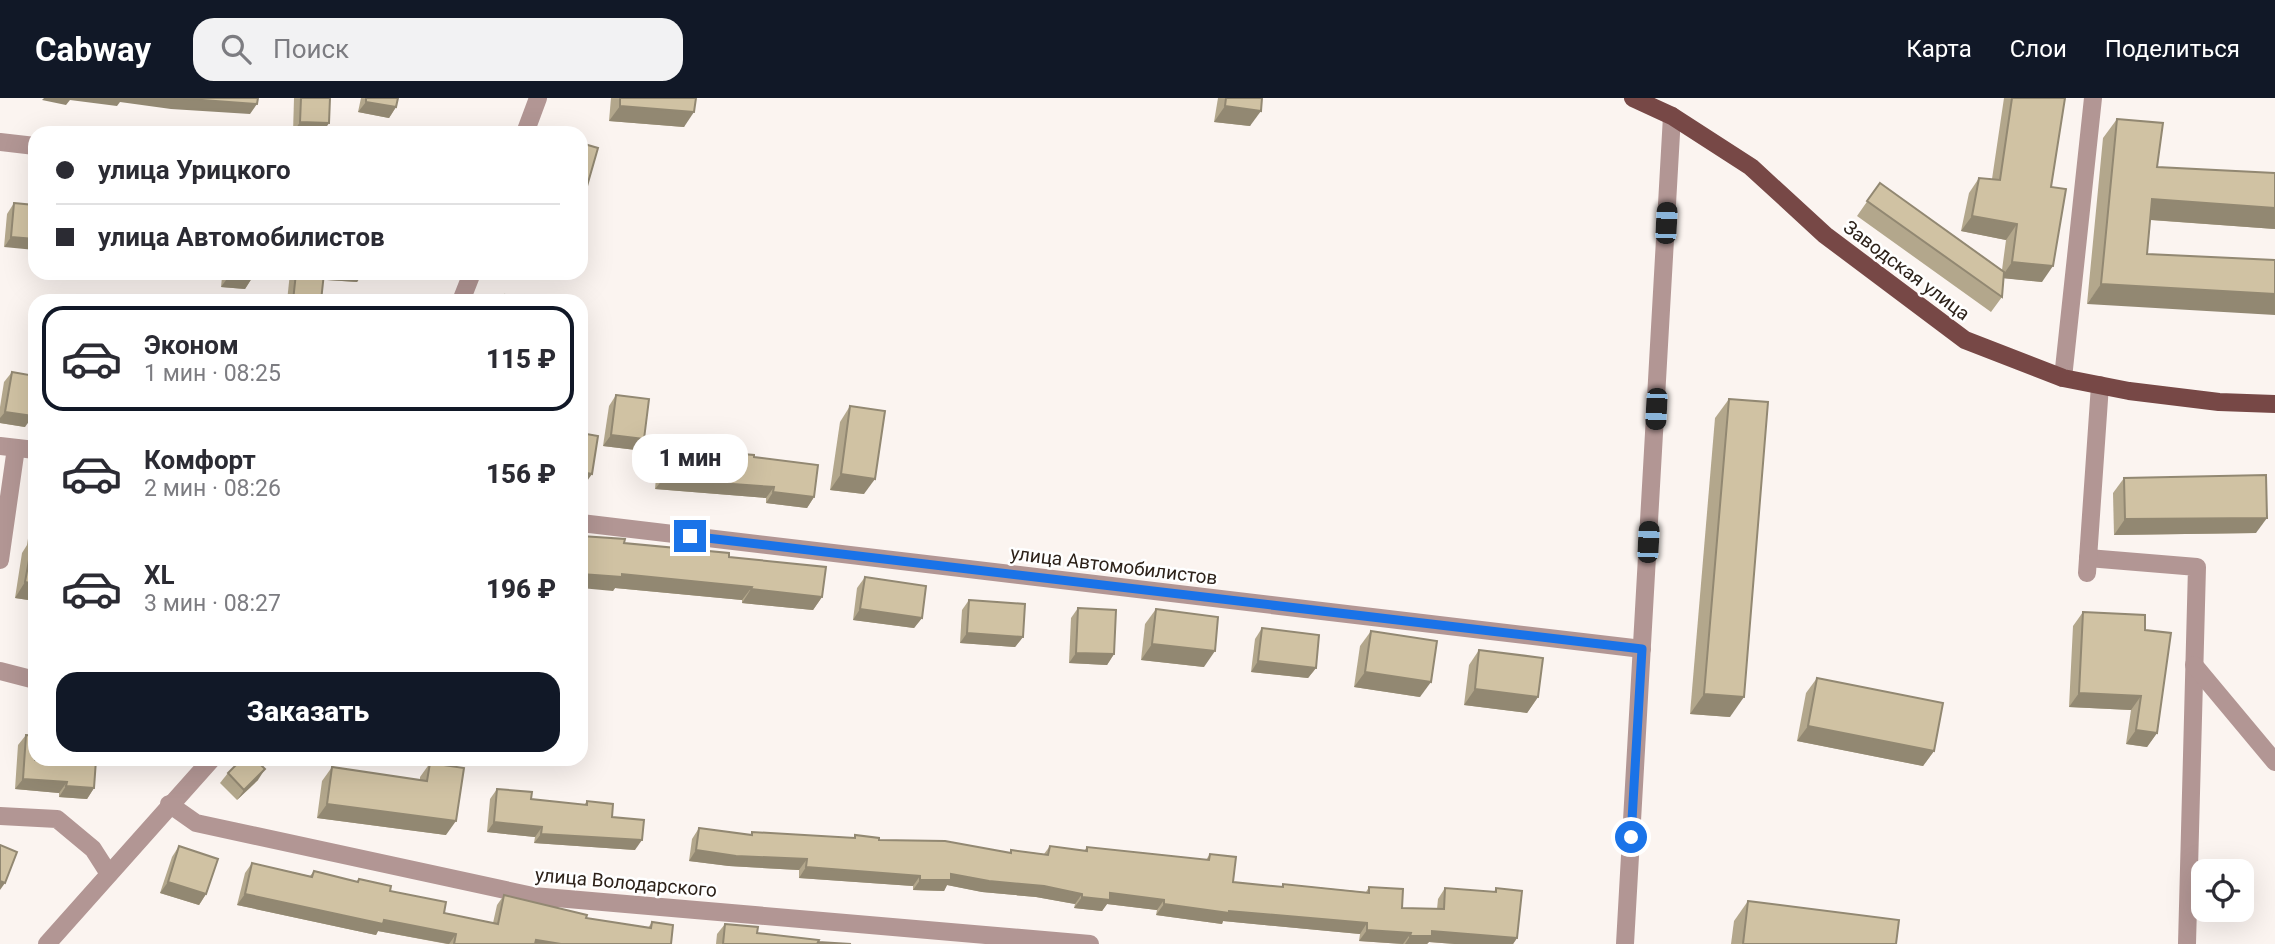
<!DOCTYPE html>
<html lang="ru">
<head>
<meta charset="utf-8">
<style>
	:root { --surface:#fff; --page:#f2f2f3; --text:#2b2b33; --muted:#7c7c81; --line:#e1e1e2; --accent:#111827 }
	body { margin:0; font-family:Roboto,sans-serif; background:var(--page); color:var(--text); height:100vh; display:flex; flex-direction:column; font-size:26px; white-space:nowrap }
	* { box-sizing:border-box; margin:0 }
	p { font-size:23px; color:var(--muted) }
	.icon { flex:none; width:38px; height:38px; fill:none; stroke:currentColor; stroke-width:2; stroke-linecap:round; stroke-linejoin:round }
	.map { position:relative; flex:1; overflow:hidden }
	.panel { position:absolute; left:28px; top:196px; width:560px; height:472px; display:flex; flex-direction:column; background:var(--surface); border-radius:21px; box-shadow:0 7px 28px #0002 }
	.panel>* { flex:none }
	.banner { position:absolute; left:28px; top:28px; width:560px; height:154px; border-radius:21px; box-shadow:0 7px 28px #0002; display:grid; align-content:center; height:154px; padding:0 28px; background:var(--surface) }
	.tools { position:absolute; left:2191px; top:761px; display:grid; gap:14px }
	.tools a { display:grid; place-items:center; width:63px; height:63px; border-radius:14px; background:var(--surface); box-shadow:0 7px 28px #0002; font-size:35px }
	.end { position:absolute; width:32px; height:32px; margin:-16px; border:9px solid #1a73e8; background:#fff; box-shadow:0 0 0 4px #fff }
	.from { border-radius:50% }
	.bubble { position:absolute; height:49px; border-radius:21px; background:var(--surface); box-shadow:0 7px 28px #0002; font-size:23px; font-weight:800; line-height:49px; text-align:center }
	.car { position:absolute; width:21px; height:42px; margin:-21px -10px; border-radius:9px; box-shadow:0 0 5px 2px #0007; background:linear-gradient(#222 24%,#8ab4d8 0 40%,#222 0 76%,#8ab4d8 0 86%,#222 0) }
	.banner b { display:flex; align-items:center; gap:24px; height:66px; font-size:26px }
	.banner b+b { border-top:2px solid var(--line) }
	.banner i { width:18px; height:18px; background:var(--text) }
	ul { padding:12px 0 0; list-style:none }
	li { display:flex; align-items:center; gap:21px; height:105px; margin:0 14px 10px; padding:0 14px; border:4px solid transparent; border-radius:21px }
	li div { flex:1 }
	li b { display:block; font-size:26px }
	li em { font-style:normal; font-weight:800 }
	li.active { border-color:var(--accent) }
	li>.icon { width:63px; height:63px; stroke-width:1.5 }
	.primary-button { display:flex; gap:14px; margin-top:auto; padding:14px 28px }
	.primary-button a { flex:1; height:80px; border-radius:21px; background:var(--accent); color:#fff; font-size:28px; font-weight:800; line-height:80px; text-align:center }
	header { display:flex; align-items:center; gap:42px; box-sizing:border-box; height:98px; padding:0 35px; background:var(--accent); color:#fff }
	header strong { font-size:33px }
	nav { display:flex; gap:38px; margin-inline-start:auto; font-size:24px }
	.search { width:490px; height:63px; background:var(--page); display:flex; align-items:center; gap:18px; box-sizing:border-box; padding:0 24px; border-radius:21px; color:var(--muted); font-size:26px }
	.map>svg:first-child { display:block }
</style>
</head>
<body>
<header>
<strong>Cabway</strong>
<div class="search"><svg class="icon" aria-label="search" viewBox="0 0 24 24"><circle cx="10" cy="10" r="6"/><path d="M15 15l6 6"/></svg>Поиск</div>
<nav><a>Карта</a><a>Слои</a><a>Поделиться</a></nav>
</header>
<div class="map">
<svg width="2275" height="846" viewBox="0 0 2275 846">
	<rect width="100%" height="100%" fill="#fbf4f0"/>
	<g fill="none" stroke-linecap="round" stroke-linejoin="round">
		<g stroke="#b29694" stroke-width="18">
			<polyline points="525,35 538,0"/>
			<polyline points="0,44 35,48"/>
			<polyline points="461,203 472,175"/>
			<polyline points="2063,280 2093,0"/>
			<polyline points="0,348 35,352"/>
			<polyline points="581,425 1642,551"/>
			<polyline points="2088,460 2197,469 2187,846"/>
			<polyline points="0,462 16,350"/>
			<polyline points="2087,475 2100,287"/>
			<polyline points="2194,567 2275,664"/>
			<polyline points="0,573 35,582"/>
			<polyline points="169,706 196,725 533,798 1090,846"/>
			<polyline points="0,718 57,721 93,751 109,776"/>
			<polyline points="47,846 211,662"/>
			<polyline points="1625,846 1672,18"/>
		</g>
		<polyline stroke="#774846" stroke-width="18" points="1633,0 1672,18 1751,69 1825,137 1965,242 2063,280 2129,293 2219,304 2275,306"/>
	</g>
	<g fill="#b3a78c">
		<polygon points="294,0 330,0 329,25 322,35 293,35"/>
		<polygon points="361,0 398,0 396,9 389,20 358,14"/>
		<polygon points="611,0 696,0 684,29 609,23"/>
		<polygon points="1218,0 1262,0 1250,28 1214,24"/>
		<polygon points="2004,0 2065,0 2051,89 2042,184 2004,180 2002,199 1991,214 1857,118 1880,85 2002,172 2006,142 1961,133 1969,95 1979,80 1992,81"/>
		<polygon points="2117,21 2157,69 2275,131 2150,122 2087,206 2103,40"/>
		<polygon points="14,105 34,112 4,149 7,116"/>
		<polygon points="188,175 281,175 278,180 253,176 252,180 245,191 221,189 222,179 188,176"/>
		<polygon points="290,175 324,175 321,203 287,203"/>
		<polygon points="327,175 363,175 357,184 327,182"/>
		<polygon points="12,274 25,329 0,325 0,309 4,284"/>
		<polygon points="616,297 636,352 603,348 609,308"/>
		<polygon points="1729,301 1730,619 1690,616 1715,320"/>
		<polygon points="850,308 864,396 830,392 840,324"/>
		<polygon points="665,345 707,353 754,359 814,399 807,410 766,405 766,400 655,391 658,356"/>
		<polygon points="2124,380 2256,435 2114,437 2113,395"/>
		<polygon points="35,395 35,503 15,500 22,455 27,447"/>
		<polygon points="624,445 729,459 822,499 813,512 742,505 742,502 615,490 613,493"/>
		<polygon points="865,479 922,520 914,530 853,522 857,490"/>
		<polygon points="969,502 1023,539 1015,549 960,545 962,512"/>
		<polygon points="1078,510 1114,556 1107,567 1069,565 1071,520"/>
		<polygon points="1156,511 1204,569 1141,562 1145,526"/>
		<polygon points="2083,514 2145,532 2157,635 2147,649 2126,646 2131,612 2069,609 2073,528"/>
		<polygon points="1262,530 1316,570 1308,580 1251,574 1255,541"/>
		<polygon points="1371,533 1420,599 1354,589 1360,548"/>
		<polygon points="1479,552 1538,599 1527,615 1464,607 1469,567"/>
		<polygon points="1817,580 1934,653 1923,668 1797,643 1806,595"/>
		<polygon points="26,637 94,690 87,701 59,699 59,695 15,691 18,647"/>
		<polygon points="430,665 446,737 317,720 322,683 332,669 420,682 420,679"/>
		<polygon points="228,675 258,682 237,702 220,685"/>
		<polygon points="497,691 531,701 584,707 587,703 612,719 635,752 534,745 535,739 487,734 490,701"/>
		<polygon points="699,730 750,737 752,734 854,740 855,737 879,742 1009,755 1011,752 1044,756 1050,748 1084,753 1087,749 1206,762 1210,756 1233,784 1281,789 1283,786 1366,794 1369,789 1402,810 1437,811 1438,801 1445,790 1494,794 1496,790 1517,840 1513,846 1455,846 1429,844 1427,846 1403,846 1359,843 1360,836 1223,823 1222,826 1156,817 1157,812 1107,806 1102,813 1074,810 1075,806 1036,799 982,794 947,787 944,793 913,792 913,788 799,780 799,772 729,768 689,763 692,741"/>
		<polygon points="179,748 206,796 199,807 160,795 172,759"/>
		<polygon points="252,765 310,778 314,773 356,784 359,781 444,815 493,825 497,807 504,797 586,820 648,830 652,824 671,846 447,846 378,833 376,837 237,807 245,775"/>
		<polygon points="1748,803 1896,846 1731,846 1734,823"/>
		<polygon points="725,826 757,835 818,844 851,846 716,846 717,836"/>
	</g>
	<g fill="#928872">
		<polygon points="44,0 175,0 257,6 250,16 171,11 120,4 117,8 70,2 66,7 42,2"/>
		<polygon points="366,4 396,9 389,20 358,14"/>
		<polygon points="620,8 694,14 684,29 609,23"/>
		<polygon points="1225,8 1261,13 1250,28 1214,24"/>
		<polygon points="300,24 329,25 322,35 293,35"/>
		<polygon points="2152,101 2275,110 2275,131 2139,121"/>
		<polygon points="1972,118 2017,126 2006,142 1961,133"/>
		<polygon points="11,139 35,141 35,152 4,149"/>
		<polygon points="2012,164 2053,168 2042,184 2001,180"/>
		<polygon points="188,175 225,175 222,179 188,176"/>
		<polygon points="247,175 281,175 278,180"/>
		<polygon points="332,175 363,175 357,184 327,182"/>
		<polygon points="536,175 564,175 559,182"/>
		<polygon points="229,178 252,180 245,191 221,189"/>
		<polygon points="2101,186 2275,196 2275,217 2087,206"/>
		<polygon points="5,314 33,318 25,329 0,325 0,320"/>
		<polygon points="611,337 644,341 636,352 603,348"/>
		<polygon points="581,374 592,376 585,386 581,386"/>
		<polygon points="841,376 875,381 864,396 830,392"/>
		<polygon points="663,381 774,389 766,400 655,391"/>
		<polygon points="773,394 814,399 807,410 766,405"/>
		<polygon points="2267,420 2256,435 2114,437 2125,421"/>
		<polygon points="581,476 622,476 752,489 742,502 615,490 613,493 581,490"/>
		<polygon points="25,484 35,486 35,503 15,500"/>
		<polygon points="751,491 822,499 813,512 742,505"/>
		<polygon points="860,511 922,520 914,530 853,522"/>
		<polygon points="967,535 1023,539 1015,549 960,545"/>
		<polygon points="1152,546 1215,553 1204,569 1141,562"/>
		<polygon points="1076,555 1114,556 1107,567 1069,565"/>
		<polygon points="1258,563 1316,570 1308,580 1251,574"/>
		<polygon points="1365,574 1431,584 1420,599 1354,589"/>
		<polygon points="1475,591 1538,599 1527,615 1464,607"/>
		<polygon points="2079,595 2141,598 2131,612 2069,609"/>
		<polygon points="1704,596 1744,599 1730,619 1690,616"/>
		<polygon points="1808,628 1934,653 1923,668 1797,643"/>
		<polygon points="2136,632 2157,635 2147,649 2126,646"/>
		<polygon points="265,671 258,682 237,702 244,692"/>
		<polygon points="23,681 67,684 59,695 15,691"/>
		<polygon points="66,688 94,690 87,701 59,699"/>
		<polygon points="327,706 456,723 446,737 317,720"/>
		<polygon points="494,724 542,729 535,739 487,734"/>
		<polygon points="541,736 642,742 635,752 534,745"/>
		<polygon points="696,752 807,761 799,772 729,768 689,763"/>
		<polygon points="806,769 920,778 913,788 799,780"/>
		<polygon points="951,776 1044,788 1082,796 1075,806 1036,799 982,794 947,787 944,793 913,792 920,782"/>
		<polygon points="0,783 5,785 0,792"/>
		<polygon points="168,784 206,796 199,807 160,795"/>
		<polygon points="1110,795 1164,802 1157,812 1107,806 1102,813 1074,810 1082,799"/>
		<polygon points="245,796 456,836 449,846 378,833 376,837 237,807"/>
		<polygon points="1164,806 1229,813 1367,825 1360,836 1223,823 1222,826 1156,817"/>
		<polygon points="1367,832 1411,835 1403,846 1359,843"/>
		<polygon points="1432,833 1517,840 1513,846 1455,846 1429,844 1427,846 1405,846 1410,838"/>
		<polygon points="536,842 561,846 533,846"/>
	</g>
	<g fill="#d0c2a3" stroke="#928872" stroke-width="2">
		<polygon points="175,0 258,0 257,6"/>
		<polygon points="301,0 330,0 329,25 300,24"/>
		<polygon points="366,0 398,0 396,9 366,4"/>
		<polygon points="620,0 696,0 694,14 620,8"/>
		<polygon points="1226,0 1262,0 1261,13 1225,8"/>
		<polygon points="2012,0 2065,0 2051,89 2066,91 2053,168 2012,164 2017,126 1972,118 1979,80 2000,82"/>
		<polygon points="2117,21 2163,25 2157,69 2275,75 2275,110 2152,101 2147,156 2275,162 2275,196 2101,186"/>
		<polygon points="581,45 598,50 581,109"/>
		<polygon points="1880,85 2004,174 2002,199 1867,103"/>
		<polygon points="14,105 34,107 35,141 11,139"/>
		<polygon points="229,175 253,175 252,180 229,178"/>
		<polygon points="296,175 324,175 321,203 293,203"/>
		<polygon points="505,197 519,203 503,203"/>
		<polygon points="12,274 35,278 35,305 33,318 5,314"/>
		<polygon points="616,297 649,301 644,341 611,337"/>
		<polygon points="1729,301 1768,304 1744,599 1704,596"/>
		<polygon points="850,308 885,313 875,381 841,376"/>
		<polygon points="581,335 598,338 592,376 581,374"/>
		<polygon points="665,345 708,348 707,353 754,357 754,359 818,367 814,399 773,394 774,389 663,381"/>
		<polygon points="2266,377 2267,420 2125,421 2124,380"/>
		<polygon points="581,438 625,441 624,445 729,455 729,459 826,469 822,499 751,491 752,489 622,476 622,479 581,476"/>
		<polygon points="33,440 35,440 35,486 25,484"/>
		<polygon points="865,479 926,488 922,520 860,511"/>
		<polygon points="969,502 1025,506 1023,539 967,535"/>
		<polygon points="1078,510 1116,512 1114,556 1076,555"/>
		<polygon points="1156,511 1218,519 1215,553 1152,546"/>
		<polygon points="2083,514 2145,517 2145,532 2171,535 2157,635 2136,632 2141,598 2079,595"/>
		<polygon points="1262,530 1319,537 1316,570 1258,563"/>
		<polygon points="1371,533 1437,543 1431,584 1365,574"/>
		<polygon points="1479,552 1543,560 1538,599 1475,591"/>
		<polygon points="1817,580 1943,605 1934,653 1808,628"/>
		<polygon points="26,637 35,638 35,662 96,662 94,690 66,688 67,684 23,681"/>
		<polygon points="241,662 256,662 265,671 244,692 228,675"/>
		<polygon points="430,665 464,670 456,723 327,706 332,669 427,683"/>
		<polygon points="497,691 532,694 531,701 587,707 587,703 613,706 612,719 644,722 642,742 541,736 542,729 494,724"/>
		<polygon points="699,730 752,737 752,734 855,740 855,737 879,740 879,742 945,743 1011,755 1011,752 1048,757 1050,748 1087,753 1087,749 1209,762 1210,756 1236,759 1233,784 1283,789 1283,786 1369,795 1369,789 1403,791 1402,810 1444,811 1445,790 1496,794 1496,790 1522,793 1517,840 1432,833 1432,838 1410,838 1411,835 1367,832 1367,825 1229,813 1229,815 1164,806 1164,802 1110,795 1110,802 1082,799 1082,796 1044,788 989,783 951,776 951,782 920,782 920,778 806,769 807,761 736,758 696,752"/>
		<polygon points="0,747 17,754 5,785 0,783"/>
		<polygon points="179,748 218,761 206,796 168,784"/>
		<polygon points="252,765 312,779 314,773 358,784 359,781 391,788 390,793 446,804 444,815 498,826 504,797 587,817 586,820 651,830 652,824 673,827 671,846 561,846 536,842 535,846 454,846 456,836 384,822 383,826 245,796"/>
		<polygon points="1748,803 1899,822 1896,846 1743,846"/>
		<polygon points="725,826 758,829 757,835 819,842 818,844 851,846 723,846"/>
	</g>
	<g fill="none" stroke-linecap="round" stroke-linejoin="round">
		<polyline stroke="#1a73e8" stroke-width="9" points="690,438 1642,551 1631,739"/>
	</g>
	<g text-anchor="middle" stroke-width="5" stroke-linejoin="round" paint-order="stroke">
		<g font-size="19" fill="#2d221a" stroke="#fff">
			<text transform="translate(1907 172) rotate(37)" y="7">Заводская улица</text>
			<text transform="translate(1114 467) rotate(7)" y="7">улица Автомобилистов</text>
			<text transform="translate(626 784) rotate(5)" y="7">улица Володарского</text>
		</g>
	</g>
</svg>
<div class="tools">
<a><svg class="icon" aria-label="locate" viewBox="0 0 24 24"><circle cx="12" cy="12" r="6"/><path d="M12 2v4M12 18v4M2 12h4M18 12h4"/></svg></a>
</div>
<i class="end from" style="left:1631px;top:739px"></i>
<i class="end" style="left:690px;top:438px"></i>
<div class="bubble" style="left:632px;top:336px;width:116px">1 мин</div>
<i class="car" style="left:1666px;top:125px;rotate:3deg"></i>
<i class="car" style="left:1656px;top:311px;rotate:183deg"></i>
<i class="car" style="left:1648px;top:444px;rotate:3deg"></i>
<div class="banner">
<b><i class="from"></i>улица Урицкого</b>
<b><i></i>улица Автомобилистов</b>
</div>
<section class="panel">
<ul>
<li class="active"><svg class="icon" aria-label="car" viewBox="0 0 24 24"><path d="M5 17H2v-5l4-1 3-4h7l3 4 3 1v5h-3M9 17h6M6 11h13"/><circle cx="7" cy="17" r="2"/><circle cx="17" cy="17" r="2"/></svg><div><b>Эконом</b><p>1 мин · 08:25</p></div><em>115 ₽</em></li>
<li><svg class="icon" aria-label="car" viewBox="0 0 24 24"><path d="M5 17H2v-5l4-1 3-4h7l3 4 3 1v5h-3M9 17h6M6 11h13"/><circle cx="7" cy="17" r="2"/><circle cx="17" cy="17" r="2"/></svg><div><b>Комфорт</b><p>2 мин · 08:26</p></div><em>156 ₽</em></li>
<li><svg class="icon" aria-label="car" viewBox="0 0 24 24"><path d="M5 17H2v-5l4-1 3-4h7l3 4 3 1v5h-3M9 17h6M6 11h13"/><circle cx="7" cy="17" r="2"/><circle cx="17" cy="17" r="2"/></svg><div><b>XL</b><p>3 мин · 08:27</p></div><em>196 ₽</em></li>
</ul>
<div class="primary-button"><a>Заказать</a></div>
</section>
</div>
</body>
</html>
